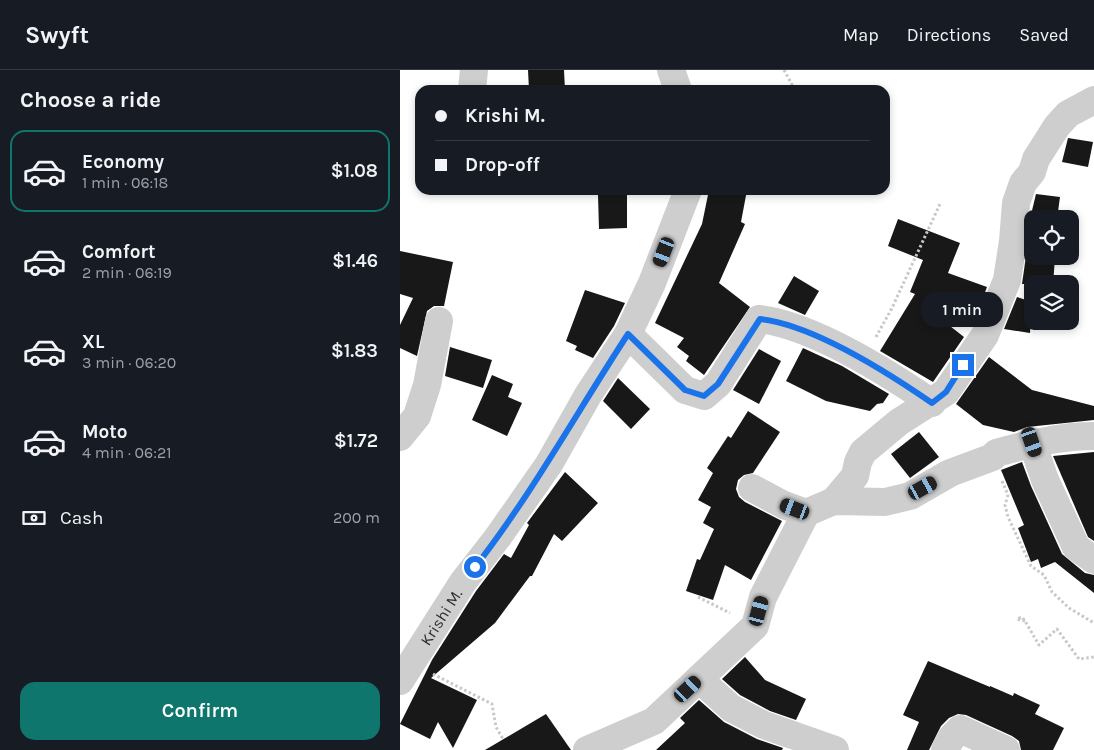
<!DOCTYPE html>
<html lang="en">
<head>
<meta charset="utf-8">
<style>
	:root { --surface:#171b24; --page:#242831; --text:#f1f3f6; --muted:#9ea1a6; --line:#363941; --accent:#0f766e }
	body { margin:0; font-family:Karla,sans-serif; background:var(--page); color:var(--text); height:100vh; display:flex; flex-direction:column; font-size:19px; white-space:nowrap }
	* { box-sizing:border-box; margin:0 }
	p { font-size:16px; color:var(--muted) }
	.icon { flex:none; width:28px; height:28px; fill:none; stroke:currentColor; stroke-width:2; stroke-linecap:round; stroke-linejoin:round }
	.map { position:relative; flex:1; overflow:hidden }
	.sheet { display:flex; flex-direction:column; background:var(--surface); width:400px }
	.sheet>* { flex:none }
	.hud { position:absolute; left:15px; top:15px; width:475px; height:110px; border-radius:15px; box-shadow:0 2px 8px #0003; display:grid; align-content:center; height:110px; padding:0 20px; background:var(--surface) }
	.fabs { position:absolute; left:624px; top:140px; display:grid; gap:10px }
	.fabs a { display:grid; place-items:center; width:55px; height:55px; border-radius:10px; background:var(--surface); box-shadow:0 2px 8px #0003; font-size:25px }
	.end { position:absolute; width:22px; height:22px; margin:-11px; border:6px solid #1a73e8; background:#fff; box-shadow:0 0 0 2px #fff }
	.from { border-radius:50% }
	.bubble { position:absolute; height:35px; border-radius:15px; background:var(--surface); box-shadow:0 2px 8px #0003; font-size:16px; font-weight:600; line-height:35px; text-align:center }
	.car { position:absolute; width:15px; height:30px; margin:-15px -8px; border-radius:6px; box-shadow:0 0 4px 1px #0007; background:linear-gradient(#222 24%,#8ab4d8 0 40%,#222 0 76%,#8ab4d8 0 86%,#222 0) }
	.hud b { display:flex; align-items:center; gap:18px; height:48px; font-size:19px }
	.hud b+b { border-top:1px solid var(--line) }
	.hud i { width:12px; height:12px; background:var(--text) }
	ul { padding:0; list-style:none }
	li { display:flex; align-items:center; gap:15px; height:82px; margin:0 10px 8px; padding:0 10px; border:2px solid transparent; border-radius:15px }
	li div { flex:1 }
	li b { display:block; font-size:19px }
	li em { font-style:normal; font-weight:600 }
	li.current { border-color:var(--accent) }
	li>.icon { width:45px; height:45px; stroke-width:1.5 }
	h2 { padding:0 20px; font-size:22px; line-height:60px }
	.pay { display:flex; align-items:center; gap:12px; height:55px; padding:0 20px; font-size:19px }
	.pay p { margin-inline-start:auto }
	.primary-button { display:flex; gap:10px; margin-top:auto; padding:10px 20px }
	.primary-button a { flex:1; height:58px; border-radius:15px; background:var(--accent); color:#fff; font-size:20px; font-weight:600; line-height:58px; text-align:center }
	header { display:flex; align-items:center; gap:30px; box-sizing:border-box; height:70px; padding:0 25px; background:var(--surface); border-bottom:1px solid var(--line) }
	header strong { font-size:24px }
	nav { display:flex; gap:28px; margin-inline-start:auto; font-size:18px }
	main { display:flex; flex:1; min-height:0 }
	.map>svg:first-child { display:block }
</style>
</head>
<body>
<header>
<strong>Swyft</strong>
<nav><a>Map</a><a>Directions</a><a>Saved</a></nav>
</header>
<main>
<section class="sheet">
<h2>Choose a ride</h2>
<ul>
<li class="current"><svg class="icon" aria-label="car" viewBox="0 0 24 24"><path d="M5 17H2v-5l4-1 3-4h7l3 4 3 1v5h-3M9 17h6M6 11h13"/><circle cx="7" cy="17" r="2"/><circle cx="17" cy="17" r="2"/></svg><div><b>Economy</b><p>1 min · 06:18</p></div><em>$1.08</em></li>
<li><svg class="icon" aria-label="car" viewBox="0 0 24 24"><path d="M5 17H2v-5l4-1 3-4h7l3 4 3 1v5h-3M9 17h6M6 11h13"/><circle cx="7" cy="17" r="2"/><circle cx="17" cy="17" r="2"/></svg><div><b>Comfort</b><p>2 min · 06:19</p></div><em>$1.46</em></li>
<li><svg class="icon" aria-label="car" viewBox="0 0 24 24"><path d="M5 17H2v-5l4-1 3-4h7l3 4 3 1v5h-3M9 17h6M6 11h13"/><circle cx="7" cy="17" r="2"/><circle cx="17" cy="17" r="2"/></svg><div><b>XL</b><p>3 min · 06:20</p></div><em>$1.83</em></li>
<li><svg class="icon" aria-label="car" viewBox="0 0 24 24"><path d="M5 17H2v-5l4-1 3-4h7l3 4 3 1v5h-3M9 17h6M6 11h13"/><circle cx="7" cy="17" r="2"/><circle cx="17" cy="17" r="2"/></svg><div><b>Moto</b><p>4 min · 06:21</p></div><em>$1.72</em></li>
</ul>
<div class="pay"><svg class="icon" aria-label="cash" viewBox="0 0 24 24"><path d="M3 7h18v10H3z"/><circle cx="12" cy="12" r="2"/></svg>Cash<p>200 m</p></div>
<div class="primary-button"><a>Confirm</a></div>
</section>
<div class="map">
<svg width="694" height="680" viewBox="0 0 694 680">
	<rect width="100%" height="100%" fill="#fff"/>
	<g fill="#181818">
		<polygon points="128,0 164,0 165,20 129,20"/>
		<polygon points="668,68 693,72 688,97 662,92"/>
		<polygon points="309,120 347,120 341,152 345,154 319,213 350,237 304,305 286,291 289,286 277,277 284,268 255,253 302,154"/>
		<polygon points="227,124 227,158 199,159 198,125"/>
		<polygon points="636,124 660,127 657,149 630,149"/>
		<polygon points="498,149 560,173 548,203 587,217 573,254 541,249 564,267 533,312 480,281 515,224 510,222 523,190 488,176"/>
		<polygon points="0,181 53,192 44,236 34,236 27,241 17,286 0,278 0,255 13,228 0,224"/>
		<polygon points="626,186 655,188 653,214 622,214"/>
		<polygon points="394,206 419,221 405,245 378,233"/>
		<polygon points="185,220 225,233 214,256 193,288 175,280 177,276 166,271"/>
		<polygon points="617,227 632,232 630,263 604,259"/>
		<polygon points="50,277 92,290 83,318 45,306"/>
		<polygon points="403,278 442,296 489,324 483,333 477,334 470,341 426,331 386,311"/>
		<polygon points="359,279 381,291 359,334 333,320"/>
		<polygon points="589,287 632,320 694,336 694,350 627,357 614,362 583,355 556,334"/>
		<polygon points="92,305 113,314 108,327 122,333 107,366 72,350"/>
		<polygon points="218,308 250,339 231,359 203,331"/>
		<polygon points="348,341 380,362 353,403 344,405 338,410 336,419 339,427 345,432 382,451 351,510 325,495 313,530 286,521 297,489 300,490 314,459 303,453 311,437 298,430 313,403 307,398 328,366 331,368"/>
		<polygon points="519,362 539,387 510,408 491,384"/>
		<polygon points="694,382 694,471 688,467 653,386"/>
		<polygon points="622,392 631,416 662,484 685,503 694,505 694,523 655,492 641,498 638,489 631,492 618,458 624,455 601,400"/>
		<polygon points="165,402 198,433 162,471 154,464 132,506 130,506 95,553 31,608 77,630 53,678 38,652 30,669 0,654 32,590 76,521 104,484 111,488 129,455 127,453"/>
		<polygon points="345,587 365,610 406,629 396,650 370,641 340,625 322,609"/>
		<polygon points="528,591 590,617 590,616 613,626 614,623 640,635 635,644 664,658 653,680 621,680 619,671 612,666 566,645 558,644 549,648 541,656 529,680 507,680 519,652 503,645"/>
		<polygon points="299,630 324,652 357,669 383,678 382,680 256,680 285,653 280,648"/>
		<polygon points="146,644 171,680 85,680"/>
	</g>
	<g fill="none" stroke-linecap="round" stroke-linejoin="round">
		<g stroke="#c8c8c8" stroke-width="3" stroke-dasharray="2.5 2.5" stroke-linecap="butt">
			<polyline points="384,0 395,20"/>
			<polyline points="476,267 492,238 540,134"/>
			<polyline points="602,411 608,425 605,435 608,447 631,496 644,505 652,522 669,538 694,553"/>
			<polyline points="298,527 330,543"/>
			<polyline points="625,551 617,549 622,547 625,551 639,575 657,559 679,589 694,587"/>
			<polyline points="33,604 92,634 96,657 103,669"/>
		</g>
		<g stroke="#cecece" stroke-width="28">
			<polyline points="271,0 278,20"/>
			<polyline points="72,20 74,0"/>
			<path d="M228,264L285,320L304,326L318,314L359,249C412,255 488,303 532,333"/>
			<polyline points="0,367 17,346 27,315 39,251"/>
			<polyline points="632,372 645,410 676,477 694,490"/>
			<polyline points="352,418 384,435 406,443"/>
			<polyline points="434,431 455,406 458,392 463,382 499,352 546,322 585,265 607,210 613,171 616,133 623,113 632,102 636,89 657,56 668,44 694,30"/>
			<polyline points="299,609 331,638 364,655 435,680"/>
			<path id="s1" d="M0,611L63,512L98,467L149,394L188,325L228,264L252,213L288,120"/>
			<path d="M187,680L254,651L355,556L363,527L406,443L434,431L485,432L510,426L550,403L593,387L596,383C629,374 660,366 694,366"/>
			<polyline points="545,680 552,667 560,659 606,680"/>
		</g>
	</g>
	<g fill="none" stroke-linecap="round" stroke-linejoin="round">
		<path stroke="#1a73e8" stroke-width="6" d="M75,497C132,424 177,342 228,264L285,320L304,326L318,314L360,249C413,255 487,302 532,333L546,322L563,295"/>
	</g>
	<g text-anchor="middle" stroke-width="5" stroke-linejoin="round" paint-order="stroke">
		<g font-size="16" fill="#313131" stroke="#fff">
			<text dy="6" stroke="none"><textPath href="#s1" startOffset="76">Krishi M.</textPath></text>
		</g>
	</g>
</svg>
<div class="fabs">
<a><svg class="icon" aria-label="locate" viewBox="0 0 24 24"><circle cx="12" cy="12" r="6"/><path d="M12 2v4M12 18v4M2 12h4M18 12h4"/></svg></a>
<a><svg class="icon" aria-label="layers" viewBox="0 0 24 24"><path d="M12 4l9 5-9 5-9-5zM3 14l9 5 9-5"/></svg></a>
</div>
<i class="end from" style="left:75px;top:497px"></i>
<i class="end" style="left:563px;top:295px"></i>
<div class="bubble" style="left:521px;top:222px;width:82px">1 min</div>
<i class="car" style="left:264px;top:182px;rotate:201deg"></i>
<i class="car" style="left:632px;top:372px;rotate:161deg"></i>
<i class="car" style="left:523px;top:418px;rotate:61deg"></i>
<i class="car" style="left:395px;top:439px;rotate:291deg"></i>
<i class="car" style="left:359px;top:541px;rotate:15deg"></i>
<i class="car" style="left:288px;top:619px;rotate:47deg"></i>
<div class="hud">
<b><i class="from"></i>Krishi M.</b>
<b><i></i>Drop-off</b>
</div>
</div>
</main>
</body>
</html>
